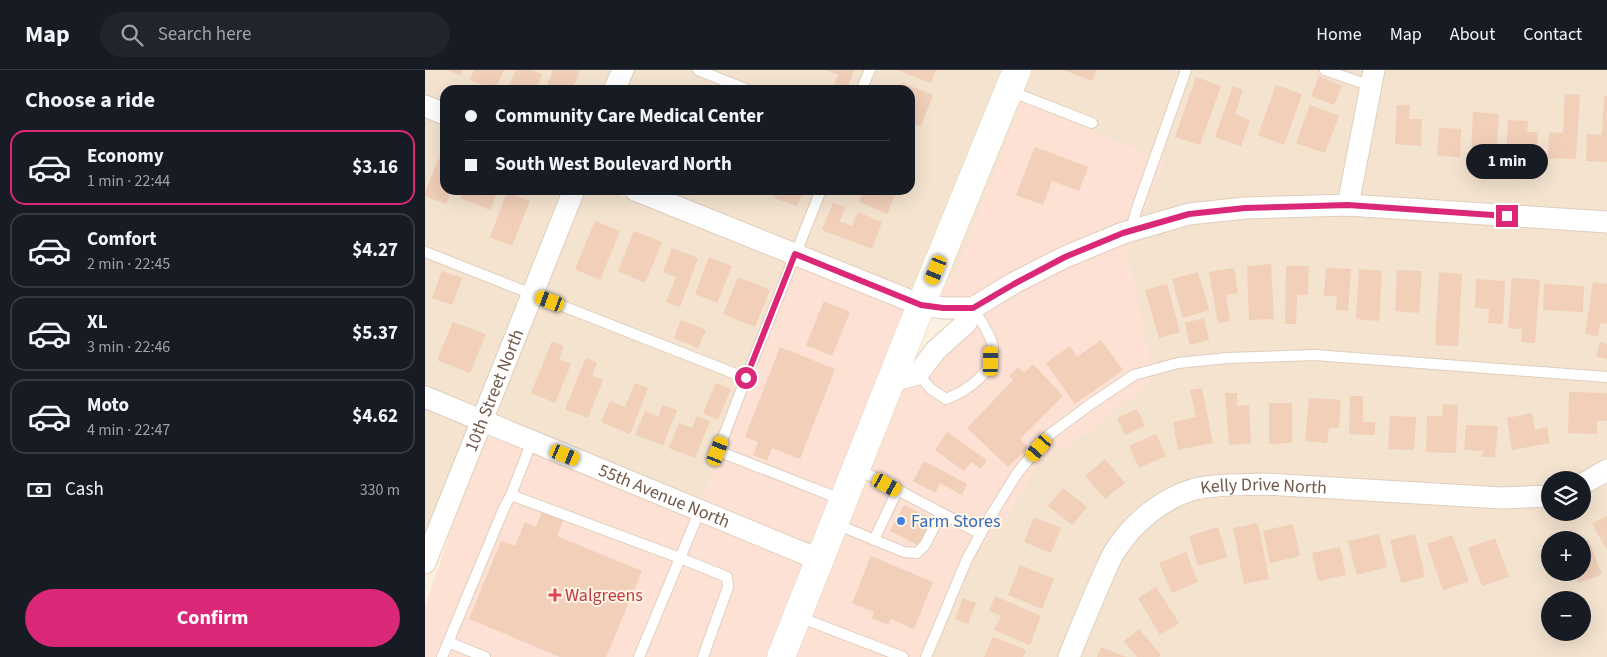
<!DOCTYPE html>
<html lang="en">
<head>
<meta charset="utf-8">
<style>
	:root { --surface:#171b24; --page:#20242c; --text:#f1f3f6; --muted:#9ea1a6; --line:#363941; --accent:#db2777 }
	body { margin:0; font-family:"Source Sans 3",sans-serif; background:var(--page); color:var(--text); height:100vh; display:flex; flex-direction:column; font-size:19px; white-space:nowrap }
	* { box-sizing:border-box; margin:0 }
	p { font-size:16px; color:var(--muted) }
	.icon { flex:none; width:28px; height:28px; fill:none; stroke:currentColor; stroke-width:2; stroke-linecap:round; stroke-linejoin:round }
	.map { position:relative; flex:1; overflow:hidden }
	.panel { display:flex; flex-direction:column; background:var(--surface); width:425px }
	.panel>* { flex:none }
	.hud { position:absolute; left:15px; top:15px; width:475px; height:110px; border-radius:15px; box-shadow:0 5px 20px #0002; display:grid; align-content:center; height:110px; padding:0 25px; background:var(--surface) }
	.controls { position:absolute; left:1116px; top:401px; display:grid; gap:10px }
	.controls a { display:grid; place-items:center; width:50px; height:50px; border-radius:50%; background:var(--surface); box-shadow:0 5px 20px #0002; font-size:25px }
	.end { position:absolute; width:22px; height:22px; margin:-11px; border:6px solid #db2777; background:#fff; box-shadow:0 0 0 2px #fff }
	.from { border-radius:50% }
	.bubble { position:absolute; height:35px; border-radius:18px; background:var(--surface); box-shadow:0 5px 20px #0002; font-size:16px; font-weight:700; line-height:35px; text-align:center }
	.car { position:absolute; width:15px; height:30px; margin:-15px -8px; border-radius:6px; box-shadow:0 0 4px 1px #0007; background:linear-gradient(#f5c518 24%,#345 0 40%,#f5c518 0 76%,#345 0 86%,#f5c518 0) }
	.hud b { display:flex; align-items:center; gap:18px; height:48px; font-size:19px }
	.hud b+b { border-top:1px solid var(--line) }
	.hud i { width:12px; height:12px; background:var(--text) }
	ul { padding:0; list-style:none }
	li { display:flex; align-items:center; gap:15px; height:75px; margin:0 10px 8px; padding:0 15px; border:2px solid var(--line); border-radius:15px }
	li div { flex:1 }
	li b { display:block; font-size:19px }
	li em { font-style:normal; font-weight:700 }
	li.selected { border-color:var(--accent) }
	li>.icon { width:45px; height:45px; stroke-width:1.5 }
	h2 { padding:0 25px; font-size:22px; line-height:60px }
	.pay { display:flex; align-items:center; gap:12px; height:55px; padding:0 25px; font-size:19px }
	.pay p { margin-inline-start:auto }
	.action { display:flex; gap:10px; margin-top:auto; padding:10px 25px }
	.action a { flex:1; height:58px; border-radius:30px; background:var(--accent); color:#fff; font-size:20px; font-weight:700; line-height:58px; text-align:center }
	header { display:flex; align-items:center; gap:30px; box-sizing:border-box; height:70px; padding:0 25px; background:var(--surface); border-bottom:1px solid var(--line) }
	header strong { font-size:24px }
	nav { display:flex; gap:28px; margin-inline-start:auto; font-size:18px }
	.search { width:350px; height:45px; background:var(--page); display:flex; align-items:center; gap:12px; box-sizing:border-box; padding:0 18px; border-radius:28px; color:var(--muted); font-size:19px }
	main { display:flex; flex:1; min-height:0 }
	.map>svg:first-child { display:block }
</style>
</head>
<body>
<header>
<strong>Map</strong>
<div class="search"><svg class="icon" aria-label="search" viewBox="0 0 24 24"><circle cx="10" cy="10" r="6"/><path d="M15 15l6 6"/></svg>Search here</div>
<nav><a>Home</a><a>Map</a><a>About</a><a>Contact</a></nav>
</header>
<main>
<section class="panel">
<h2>Choose a ride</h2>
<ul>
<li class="selected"><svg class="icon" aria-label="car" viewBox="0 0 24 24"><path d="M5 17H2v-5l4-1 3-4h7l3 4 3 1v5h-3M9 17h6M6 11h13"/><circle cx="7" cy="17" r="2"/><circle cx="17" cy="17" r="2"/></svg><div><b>Economy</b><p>1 min · 22:44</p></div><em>$3.16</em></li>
<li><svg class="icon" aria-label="car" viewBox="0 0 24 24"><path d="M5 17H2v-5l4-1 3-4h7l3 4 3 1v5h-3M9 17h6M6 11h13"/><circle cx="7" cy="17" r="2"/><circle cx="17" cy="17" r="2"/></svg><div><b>Comfort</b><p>2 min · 22:45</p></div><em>$4.27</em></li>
<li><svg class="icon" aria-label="car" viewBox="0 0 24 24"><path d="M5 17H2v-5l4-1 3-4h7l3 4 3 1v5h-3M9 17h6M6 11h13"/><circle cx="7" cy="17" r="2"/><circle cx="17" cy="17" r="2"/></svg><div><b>XL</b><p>3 min · 22:46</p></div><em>$5.37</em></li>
<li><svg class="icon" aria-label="car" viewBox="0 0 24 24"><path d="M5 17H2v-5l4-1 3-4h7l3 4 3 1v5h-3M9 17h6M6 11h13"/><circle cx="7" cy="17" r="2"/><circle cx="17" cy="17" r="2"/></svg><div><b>Moto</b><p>4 min · 22:47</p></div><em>$4.62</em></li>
</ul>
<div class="pay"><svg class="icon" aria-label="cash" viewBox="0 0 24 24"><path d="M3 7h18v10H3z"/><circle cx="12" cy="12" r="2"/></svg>Cash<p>330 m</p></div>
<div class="action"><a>Confirm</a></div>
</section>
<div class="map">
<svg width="1182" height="587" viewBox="0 0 1182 587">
	<rect width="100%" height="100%" fill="#fcf1e1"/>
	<g fill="#f3e3cf" fill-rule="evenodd">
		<polygon points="0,0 188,0 179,20 20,20 20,33 0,25"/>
		<polygon points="208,0 582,0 491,222 238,120 485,120 485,20 200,20"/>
		<polygon points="602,0 940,0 916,125 821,128 764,133 717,147 597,32 530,203 511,224"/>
		<polygon points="959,0 1182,0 1182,142 935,126"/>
		<polygon points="0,47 20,55 20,120 139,120 52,337 0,316"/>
		<polygon points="159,120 182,120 367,195 277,429 69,344"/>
		<polygon points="922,145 1182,162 1182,388 1165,400 1142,410 1125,410 1125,415 1077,418 839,403 806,405 740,421 634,587 503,587 530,508 581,449 616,391 664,362 702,179 706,171 765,154 820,148"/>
		<polygon points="0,339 44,356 0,468"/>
		<path d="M1182,412V587H654L698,485L725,454L747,440L771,430L838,424L1125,435V442H1158V425L1171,419ZM1125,470H1158V502H1125ZM1125,530H1158V562H1125Z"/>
	</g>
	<g fill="#fce1d4">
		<polygon points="597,31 741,91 717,147 549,226 545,225 543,228 520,228 510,227 530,203"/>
		<polygon points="706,171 702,180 730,309 664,362 616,391 581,449 530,508 503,587 366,587 474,320 517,288 557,244 593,222 643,196"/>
		<polygon points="367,195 484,242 391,476 277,429"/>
		<polygon points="60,366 97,378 383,496 346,587 0,587 0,538 40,418"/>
	</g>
	<g fill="#f1cfb9">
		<polygon points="22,0 38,0 35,6"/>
		<polygon points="49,0 79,0 70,20 45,10"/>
		<polygon points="91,0 106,0 117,4 111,20 82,20"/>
		<polygon points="128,0 155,0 147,20 120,20"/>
		<polygon points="400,0 429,0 422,20 416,20 408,17 413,5"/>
		<polygon points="472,0 511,0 506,13"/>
		<polygon points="639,0 672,0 667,11"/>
		<polygon points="894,6 917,16 909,35 886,26"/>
		<polygon points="771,7 796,16 775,75 750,67"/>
		<polygon points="477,13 508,25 496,56 485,52 485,20 474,20"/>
		<polygon points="851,15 877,24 859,75 833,65"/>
		<polygon points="808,16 818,20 810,44 825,50 816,76 790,67"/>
		<polygon points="1140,24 1155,25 1151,89 1123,88 1124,62 1138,63"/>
		<polygon points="1179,26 1182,26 1182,92 1161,91 1162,64 1177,65"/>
		<polygon points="885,35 914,46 900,83 871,73"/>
		<polygon points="972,35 985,35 984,49 997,49 996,76 970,74"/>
		<polygon points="1048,42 1074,44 1071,88 1046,86"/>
		<polygon points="1083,50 1103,51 1102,62 1113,62 1112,86 1081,85"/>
		<polygon points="1014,58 1036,59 1035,87 1012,86"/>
		<polygon points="610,77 663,97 654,121 627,111 618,135 591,125"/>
		<polygon points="14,88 20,90 20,120 27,120 21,134 0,126 0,122"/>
		<polygon points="38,120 73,120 65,140 35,128"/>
		<polygon points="352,120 379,120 372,136 349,128"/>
		<polygon points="439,120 472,120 462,144 434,132"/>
		<polygon points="82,122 105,131 87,176 65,167"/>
		<polygon points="408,133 420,137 415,151 427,156 433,142 457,152 447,179 397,160"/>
		<polygon points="170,151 195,161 175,210 150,199"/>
		<polygon points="209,161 237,172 220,213 193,201"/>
		<polygon points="247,178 273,188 255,237 241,232 251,207 238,202"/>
		<polygon points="284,187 307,196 292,233 270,224"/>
		<polygon points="846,194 849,249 824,250 822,196"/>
		<polygon points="861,196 884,196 883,225 872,225 871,254 860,254"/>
		<polygon points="809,198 813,223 801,225 805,251 793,253 784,202"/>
		<polygon points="901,198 926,199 923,241 911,240 912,226 899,226"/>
		<polygon points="934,199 957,201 954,251 931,249"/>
		<polygon points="972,200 997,201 994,243 970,241"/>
		<polygon points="17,201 37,208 27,235 7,228"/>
		<polygon points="773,202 784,240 758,248 747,209"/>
		<polygon points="1014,202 1037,204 1033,276 1010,275"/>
		<polygon points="313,207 345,220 330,257 298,244"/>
		<polygon points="1087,208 1115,210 1110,273 1096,272 1097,259 1083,258"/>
		<polygon points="1051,209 1080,211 1078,254 1063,253 1064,239 1050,238"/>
		<polygon points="1168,212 1182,214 1182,254 1175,253 1173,266 1160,264"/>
		<polygon points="742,214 755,262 734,268 720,220"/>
		<polygon points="1119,214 1159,216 1158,242 1118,240"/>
		<polygon points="399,231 425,242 407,286 381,275"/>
		<polygon points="779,248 784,270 765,275 760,253"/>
		<polygon points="256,250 281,260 273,278 249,268"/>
		<polygon points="28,252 61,264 45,303 12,290"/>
		<polygon points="676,270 698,300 650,334 621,293 645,276 652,287"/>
		<polygon points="127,271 139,276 134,289 146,294 130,333 106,323"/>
		<polygon points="1175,272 1182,274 1182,289 1171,286"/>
		<polygon points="355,277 410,299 375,389 347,378 342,391 328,385 333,372 320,367"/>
		<polygon points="161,288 172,293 167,306 178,310 163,348 140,339"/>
		<polygon points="608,294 638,326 595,369 603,377 583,397 542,358 588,310 584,306 593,297 599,303"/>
		<polygon points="210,313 223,318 205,364 176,352 185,331 200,337"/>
		<polygon points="291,313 306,319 293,350 278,343"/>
		<polygon points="777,318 788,373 753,380 748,352 771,347 765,320"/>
		<polygon points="1144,322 1182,323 1182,351 1172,351 1172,364 1143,363"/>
		<polygon points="800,323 812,323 812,336 824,335 826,373 804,375"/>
		<polygon points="925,326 938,326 938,352 950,352 950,365 924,364"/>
		<polygon points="884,328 916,330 914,358 904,358 902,373 880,371"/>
		<polygon points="844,333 867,333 867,373 844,374"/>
		<polygon points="1018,334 1033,335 1031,383 1001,382 1002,346 1017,346"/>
		<polygon points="238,335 252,340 238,375 210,365 220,341 233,347"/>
		<polygon points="712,339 720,356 700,365 692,348"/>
		<polygon points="1107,343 1110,360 1122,357 1125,373 1087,380 1082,348"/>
		<polygon points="272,346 285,351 270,388 244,378 254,353 267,358"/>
		<polygon points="965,346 991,347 989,380 963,379"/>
		<polygon points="1041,355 1073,356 1070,387 1057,387 1058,381 1039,380"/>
		<polygon points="522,362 562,390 556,399 546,392 539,401 510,380"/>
		<polygon points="731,364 741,386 714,398 704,376"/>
		<polygon points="680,389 700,413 680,429 660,406"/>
		<polygon points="499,391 542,414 537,425 515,413 510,423 488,411"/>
		<polygon points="638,418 662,437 647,455 623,436"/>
		<polygon points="479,435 507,449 494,476 465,461"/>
		<polygon points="118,440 139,449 132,466 217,501 181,587 135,587 44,549 76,471 90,476 100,452 111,457"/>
		<polygon points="1182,446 1182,480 1167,454"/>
		<polygon points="609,447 636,458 626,483 599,472"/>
		<polygon points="833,453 844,509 819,514 808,458"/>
		<polygon points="868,454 875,486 845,493 838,461"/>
		<polygon points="793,457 802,487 773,496 764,466"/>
		<polygon points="954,464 962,497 932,505 923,471"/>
		<polygon points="990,464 1000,507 976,513 965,470"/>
		<polygon points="1027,465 1044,511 1018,520 1002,474"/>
		<polygon points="1070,468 1084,507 1057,516 1043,478"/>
		<polygon points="1163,469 1177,504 1154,513 1149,502 1158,502 1158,472"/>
		<polygon points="915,477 921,505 893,511 887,483"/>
		<polygon points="761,482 773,512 747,523 734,493"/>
		<polygon points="446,486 508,512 489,559 466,549 463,555 447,548 449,542 427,533"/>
		<polygon points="595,495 629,509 617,539 583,525"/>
		<polygon points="731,517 754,553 735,565 713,528"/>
		<polygon points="570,526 616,546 605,575 569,560 576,546 564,541"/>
		<polygon points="538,528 551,533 543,554 530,549"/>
		<polygon points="714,559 736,585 734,587 712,587 699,571"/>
		<polygon points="568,567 601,580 598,587 559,587"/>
		<polygon points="676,577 701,587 672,587"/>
	</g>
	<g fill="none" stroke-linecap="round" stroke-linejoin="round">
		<defs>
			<g id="service">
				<polyline points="273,0 323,20"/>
				<polyline points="900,0 946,16"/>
				<polyline points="436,20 445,0"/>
				<polyline points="585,21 667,53"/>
				<polyline points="706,160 711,141 761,0"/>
				<polyline points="0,182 321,308 396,120"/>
				<path d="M493,304L506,319L521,329C542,321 574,300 567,273C564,262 554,248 548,238"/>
				<polyline points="321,308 293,381 418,430"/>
				<polyline points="433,399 556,464"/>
				<polyline points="86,425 255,488 302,507 303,517 278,587"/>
				<polyline points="411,454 479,482 492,483 500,475 516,443"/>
				<polyline points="449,470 472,421"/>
				<polyline points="374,547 478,587"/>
				<polyline points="23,572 60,587"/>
				<polyline points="17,587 79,438 86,425 107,371"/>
				<polyline points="214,587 275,440"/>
				<polyline points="501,587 542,489 565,447 593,402 624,365 666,334 709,305 753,293 802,288 890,285 1182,307"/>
			</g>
			<g id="minor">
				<polyline points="189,20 198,0"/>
				<polyline points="0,36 20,44"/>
				<polyline points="210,120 496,235 519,238 548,238 589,213 640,187 698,163 764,144 820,138 923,135 1182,152"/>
				<polyline points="923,135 949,0"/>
				<polyline points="467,311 493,304 510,281 541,253 548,238"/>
				<path id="s1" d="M0,327L395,490"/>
				<polyline points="1158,414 1182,400"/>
				<path id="s2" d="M0,493L149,120"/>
				<path id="s3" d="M644,587C655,560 666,532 678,506C682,497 686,486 692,478C710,451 738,428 770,419C791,414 817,415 839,414L1077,428L1125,426"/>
			</g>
			<polyline id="secondary" points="356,587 496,235 592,0"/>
		</defs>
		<use href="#service" stroke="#e0cebd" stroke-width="12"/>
		<use href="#minor" stroke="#e0cebd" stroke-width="23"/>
		<use href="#secondary" stroke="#e4cfbb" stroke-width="29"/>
		<use href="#service" stroke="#fff" stroke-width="10"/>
		<use href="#minor" stroke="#fff" stroke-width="21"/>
		<use href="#secondary" stroke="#fff" stroke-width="28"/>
	</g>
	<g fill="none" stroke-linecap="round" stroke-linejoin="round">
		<polyline stroke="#db2777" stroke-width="6" points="321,308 370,184 496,235 518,238 548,238 589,214 640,187 698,163 764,144 820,138 923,135 1082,146"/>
	</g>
	<circle fill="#3f7fe0" stroke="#fff6e7" stroke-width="2" cx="476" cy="451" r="5"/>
	<path fill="#e0444e" stroke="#fff6e7" stroke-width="2" d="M127.5 517.5h5v5h5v5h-5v5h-5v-5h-5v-5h5z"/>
	<g text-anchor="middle" stroke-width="4" stroke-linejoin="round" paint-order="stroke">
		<g font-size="18" fill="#725848" stroke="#fff6e7">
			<text dy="6" stroke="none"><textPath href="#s2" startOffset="186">10th Street North</textPath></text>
			<text dy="6" stroke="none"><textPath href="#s3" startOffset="288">Kelly Drive North</textPath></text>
			<text dy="6" stroke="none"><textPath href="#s1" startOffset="259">55th Avenue North</textPath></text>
		</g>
		<g font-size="18" fill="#366cbe" stroke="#fff6e7" text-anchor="start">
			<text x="486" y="457">Farm Stores</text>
		</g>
		<g font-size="18" fill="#be3a42" stroke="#fff6e7" text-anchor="start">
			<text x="140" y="531">Walgreens</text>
		</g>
	</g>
</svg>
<div class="controls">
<a><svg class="icon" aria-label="layers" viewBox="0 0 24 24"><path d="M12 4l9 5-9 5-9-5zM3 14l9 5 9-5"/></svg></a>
<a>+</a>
<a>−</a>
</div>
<i class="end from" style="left:321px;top:308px"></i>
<i class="end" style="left:1082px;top:146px"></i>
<div class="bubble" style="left:1041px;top:74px;width:82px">1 min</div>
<i class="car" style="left:511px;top:200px;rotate:202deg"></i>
<i class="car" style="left:125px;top:231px;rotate:291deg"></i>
<i class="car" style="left:566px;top:291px;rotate:1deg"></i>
<i class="car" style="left:614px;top:378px;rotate:221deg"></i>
<i class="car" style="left:293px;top:381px;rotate:21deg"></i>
<i class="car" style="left:140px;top:385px;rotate:112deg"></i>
<i class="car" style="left:462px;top:415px;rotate:119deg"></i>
<div class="hud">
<b><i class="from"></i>Community Care Medical Center</b>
<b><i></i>South West Boulevard North</b>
</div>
</div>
</main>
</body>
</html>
